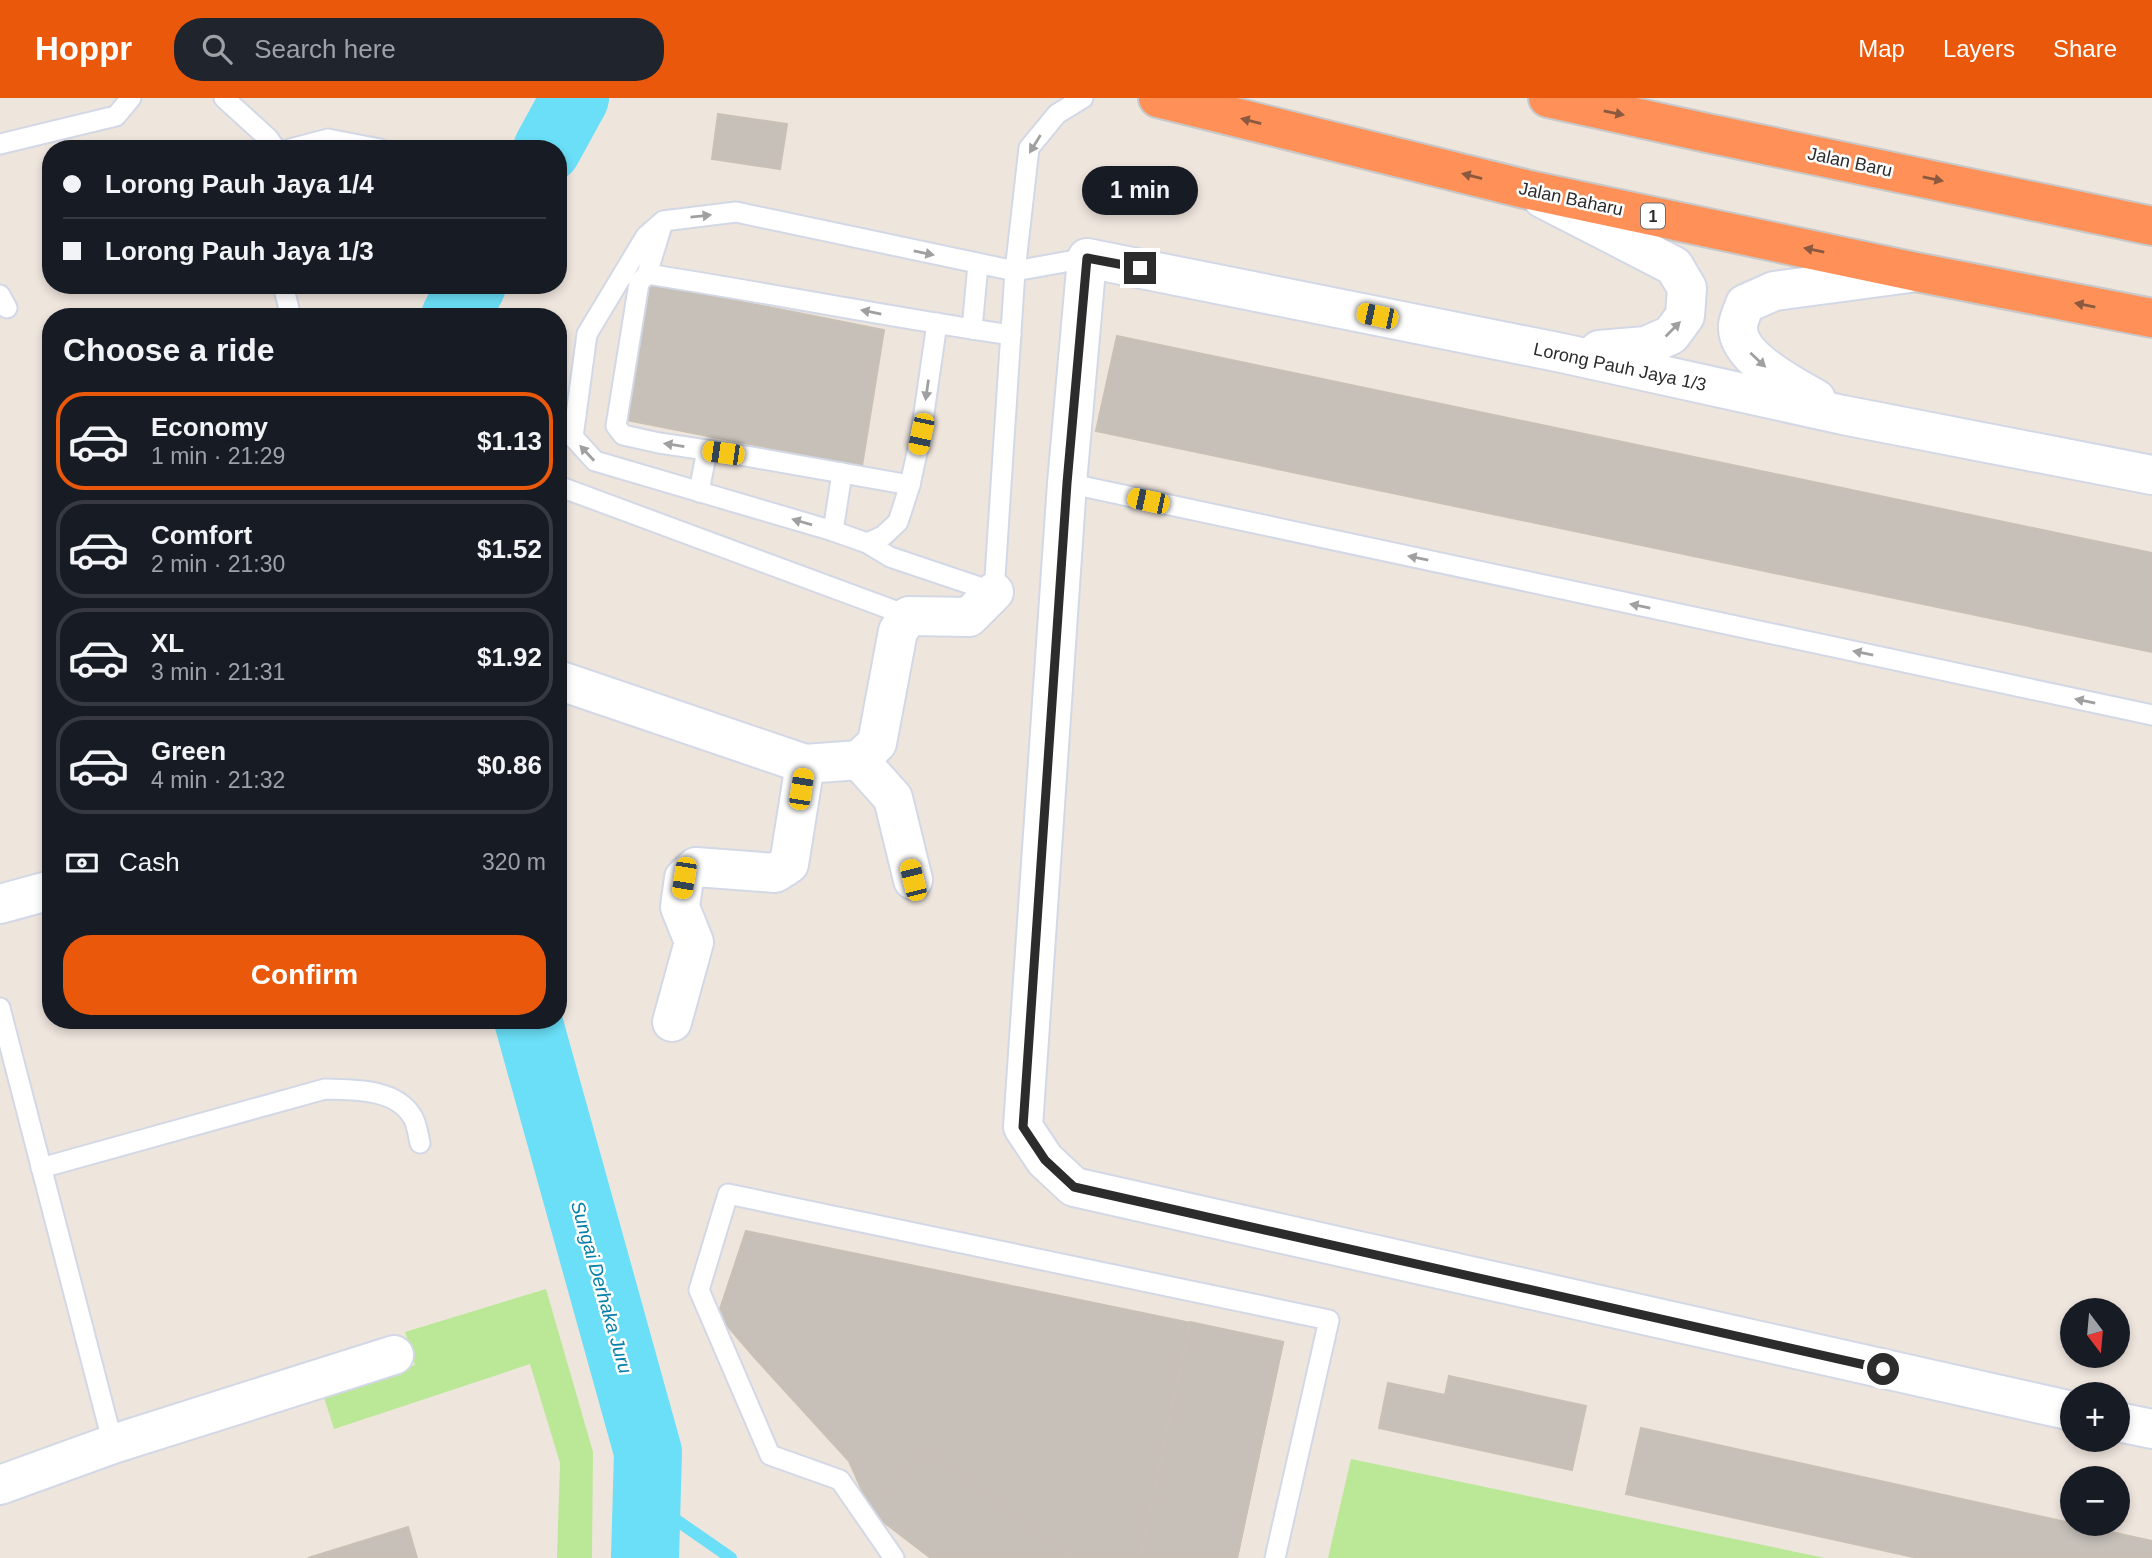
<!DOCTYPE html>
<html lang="en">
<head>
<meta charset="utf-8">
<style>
	:root { --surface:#171b24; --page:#20242c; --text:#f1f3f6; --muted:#9ea1a6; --line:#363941; --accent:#ea580c }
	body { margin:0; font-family:Helvetica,sans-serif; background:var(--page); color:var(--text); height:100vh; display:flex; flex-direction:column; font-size:26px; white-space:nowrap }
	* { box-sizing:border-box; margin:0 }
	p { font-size:23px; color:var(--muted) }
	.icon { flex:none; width:38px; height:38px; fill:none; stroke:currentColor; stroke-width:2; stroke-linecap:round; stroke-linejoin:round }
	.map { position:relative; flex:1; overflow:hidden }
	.sheet { position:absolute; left:42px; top:210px; width:525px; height:721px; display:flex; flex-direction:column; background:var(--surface); border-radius:28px; box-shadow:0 4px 10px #0003 }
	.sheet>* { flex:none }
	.banner { position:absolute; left:42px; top:42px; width:525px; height:154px; border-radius:28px; box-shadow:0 4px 10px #0003; display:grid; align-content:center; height:154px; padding:0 21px; background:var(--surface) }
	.needle { width:46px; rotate:164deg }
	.buttons { position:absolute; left:2060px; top:1200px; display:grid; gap:14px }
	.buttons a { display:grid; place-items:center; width:70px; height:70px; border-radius:50%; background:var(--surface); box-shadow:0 4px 10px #0003; font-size:35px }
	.end { position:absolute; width:32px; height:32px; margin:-16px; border:9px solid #2c2c2c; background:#fff; box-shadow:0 0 0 4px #fff }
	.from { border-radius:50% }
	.bubble { position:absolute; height:49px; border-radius:24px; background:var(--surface); box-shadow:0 4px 10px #0003; font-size:23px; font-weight:700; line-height:49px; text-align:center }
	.car { position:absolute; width:21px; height:42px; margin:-21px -10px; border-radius:9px; box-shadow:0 0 5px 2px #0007; background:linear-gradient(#f5c518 24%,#345 0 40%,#f5c518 0 76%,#345 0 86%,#f5c518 0) }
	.banner b { display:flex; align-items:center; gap:24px; height:66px; font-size:26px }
	.banner b+b { border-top:2px solid var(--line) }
	.banner i { width:18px; height:18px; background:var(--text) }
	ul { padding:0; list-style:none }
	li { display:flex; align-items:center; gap:21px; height:98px; margin:0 14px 10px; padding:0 7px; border:4px solid var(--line); border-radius:28px }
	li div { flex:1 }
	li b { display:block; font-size:26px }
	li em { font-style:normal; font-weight:700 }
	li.selected { border-color:var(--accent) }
	li>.icon { width:63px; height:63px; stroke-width:1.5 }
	h2 { padding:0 21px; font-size:32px; line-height:84px }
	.pay { display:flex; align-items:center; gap:18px; height:77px; padding:0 21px; font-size:26px }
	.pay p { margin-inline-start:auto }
	.button { display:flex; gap:14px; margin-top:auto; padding:14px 21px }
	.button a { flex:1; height:80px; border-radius:28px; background:var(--accent); color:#fff; font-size:28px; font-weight:700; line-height:80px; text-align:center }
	header { display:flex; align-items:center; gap:42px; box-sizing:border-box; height:98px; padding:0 35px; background:var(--accent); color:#fff }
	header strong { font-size:33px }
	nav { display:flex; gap:38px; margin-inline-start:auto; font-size:24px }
	.search { width:490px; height:63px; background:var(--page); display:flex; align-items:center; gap:18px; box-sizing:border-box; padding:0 24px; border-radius:28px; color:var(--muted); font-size:26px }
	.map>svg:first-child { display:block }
</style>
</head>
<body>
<header>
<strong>Hoppr</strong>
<div class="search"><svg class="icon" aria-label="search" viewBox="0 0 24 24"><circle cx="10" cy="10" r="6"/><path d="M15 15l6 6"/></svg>Search here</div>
<nav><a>Map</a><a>Layers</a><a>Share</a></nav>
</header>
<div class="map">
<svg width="2152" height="1460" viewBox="0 0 2152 1460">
	<rect width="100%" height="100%" fill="#eee5dd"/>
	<g fill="#bae896">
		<polygon points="546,1191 593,1354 592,1460 557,1460 560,1365 530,1266 334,1331 323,1296 415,1267 405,1234"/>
		<polygon points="1351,1361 1825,1460 1328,1460"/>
	</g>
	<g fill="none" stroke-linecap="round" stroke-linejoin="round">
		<polyline stroke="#6adff7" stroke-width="12" points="646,1401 731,1460"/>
		<g stroke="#6adff7" stroke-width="68">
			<polyline points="547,51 575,0"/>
			<polyline points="455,219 472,187"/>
			<polyline points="528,922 648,1354 645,1460"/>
		</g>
	</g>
	<g fill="#c6c0b9" stroke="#cac1b6" stroke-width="2">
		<polygon points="718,16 787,26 780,71 712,61"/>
		<polygon points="642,184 884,232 862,368 621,321"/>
		<polygon points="1117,238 2152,455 2152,554 1096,333"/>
		<polygon points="746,1133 1283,1244 1237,1460 931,1460 872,1415 849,1363 755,1260 718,1217"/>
		<polygon points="1190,1224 1283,1244 1237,1460 1140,1460"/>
		<polygon points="1449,1278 1586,1308 1572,1372 1379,1330 1388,1285 1445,1297"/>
		<polygon points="1641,1330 2152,1443 2152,1460 1918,1460 1626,1396"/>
		<polygon points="924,1348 1072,1460 931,1460 872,1415"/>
		<polygon points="408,1429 417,1460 308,1460"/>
	</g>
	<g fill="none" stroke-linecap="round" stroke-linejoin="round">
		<defs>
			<g id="lane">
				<polyline points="224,0 268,40 276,51"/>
				<polyline points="1083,0 1057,16 1029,50 1015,173 736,114 663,123 646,138 587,236 573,339 595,363 833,433 867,445 890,459 994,494 1015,173 1087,160"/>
				<polyline points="0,46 116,18 131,0"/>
				<polyline points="290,51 328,41 380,51"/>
				<path d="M663,124L647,176C769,195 889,219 1011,237"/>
				<polyline points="647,176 639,185 616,328 623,337 659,345 740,357 910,387"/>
				<polyline points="283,187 291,219"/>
				<polyline points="0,197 7,210"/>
				<polyline points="972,231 978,166"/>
				<polyline points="1067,385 2152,617"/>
				<polyline points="558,388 909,518"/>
				<polyline points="699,394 707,352"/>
				<polyline points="833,433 842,375"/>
				<polyline points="867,445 883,438 898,424 910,387 921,336 937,225"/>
				<polyline points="0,910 113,1346"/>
				<path d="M41,1070L325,991C353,992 395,990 412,1018C417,1025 418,1037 420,1045"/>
				<polyline points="894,1460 840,1382 770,1357 699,1192 728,1096 1329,1222 1275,1460"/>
			</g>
			<g id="street">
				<polyline points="1542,100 1674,168 1687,190 1685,218 1671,237 1646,248 1599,252"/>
				<path d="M1816,301C1793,288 1735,259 1738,227C1739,220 1743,212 1745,206L1774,193L1910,175"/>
				<polyline points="558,582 805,666"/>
				<polyline points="859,662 893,700 913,782"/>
				<polyline points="0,806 51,792"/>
				<polyline points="672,924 694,844 680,809 684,780 696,769 775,775 789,766 805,666 859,662 877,645 898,533 909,518 969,519 994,494"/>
				<polyline points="2072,1313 1074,1089 1045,1062 1023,1029 1067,385 1087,160 1562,255 1843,317 2152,377"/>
				<polyline points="2118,1324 2152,1331"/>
				<polyline points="0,1387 113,1346 394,1257"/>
			</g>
			<g id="highway">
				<polyline points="1158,0 1525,91 1916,174 2152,220"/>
				<polyline points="1548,0 1707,35 2152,128"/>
			</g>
		</defs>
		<use href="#lane" stroke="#d2d8e5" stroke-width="23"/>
		<use href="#street" stroke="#d2d8e5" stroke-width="42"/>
		<use href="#highway" stroke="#c8c8c8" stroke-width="42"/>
		<use href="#lane" stroke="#fff" stroke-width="19"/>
		<use href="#street" stroke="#fff" stroke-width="38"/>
		<use href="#highway" stroke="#ff9057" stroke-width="38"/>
	</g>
	<defs><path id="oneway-solid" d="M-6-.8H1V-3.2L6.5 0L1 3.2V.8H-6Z" transform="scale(1.75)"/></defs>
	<g fill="#8b593f">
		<use href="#oneway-solid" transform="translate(1614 15) rotate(12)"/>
		<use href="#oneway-solid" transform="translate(1251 23) rotate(-166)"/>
		<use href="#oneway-solid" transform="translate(1472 78) rotate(-166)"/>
		<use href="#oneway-solid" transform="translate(1933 81) rotate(12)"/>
		<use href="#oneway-solid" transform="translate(1814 152) rotate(-168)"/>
		<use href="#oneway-solid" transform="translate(2085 207) rotate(-169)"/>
	</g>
	<g fill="#a0a0a0">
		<use href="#oneway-solid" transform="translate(1035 46) rotate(122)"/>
		<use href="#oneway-solid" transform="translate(701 118) rotate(-6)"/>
		<use href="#oneway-solid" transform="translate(924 155) rotate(12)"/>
		<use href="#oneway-solid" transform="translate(871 214) rotate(-169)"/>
		<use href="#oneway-solid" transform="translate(1673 231) rotate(-45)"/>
		<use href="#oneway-solid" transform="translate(1758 262) rotate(43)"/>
		<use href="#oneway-solid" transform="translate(927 292) rotate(98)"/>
		<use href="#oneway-solid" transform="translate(674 347) rotate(-171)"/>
		<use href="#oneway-solid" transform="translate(587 355) rotate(-133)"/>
		<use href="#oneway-solid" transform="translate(802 424) rotate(-164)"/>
		<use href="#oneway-solid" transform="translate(1418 460) rotate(-168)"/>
		<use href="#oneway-solid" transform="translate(1640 508) rotate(-168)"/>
		<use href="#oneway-solid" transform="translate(1863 555) rotate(-168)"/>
		<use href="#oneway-solid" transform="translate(2085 603) rotate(-168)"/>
	</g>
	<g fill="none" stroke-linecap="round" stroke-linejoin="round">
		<polyline stroke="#2c2c2c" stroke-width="9" points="1140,170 1087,160 1067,385 1023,1029 1045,1062 1074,1089 1883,1271"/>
	</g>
	<g text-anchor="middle" stroke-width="5" stroke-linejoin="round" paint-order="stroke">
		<rect fill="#fff" stroke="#6b6b6b" stroke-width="2" x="1641" y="105.5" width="24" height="25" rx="5"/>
		<g font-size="16" font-weight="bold" fill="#2c2c2c">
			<text x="1653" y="124">1</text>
		</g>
		<g font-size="18" fill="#2c2c2c" stroke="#fff">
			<text transform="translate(1850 64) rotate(12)" y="6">Jalan Baru</text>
			<text transform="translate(1571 101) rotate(12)" y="6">Jalan Baharu</text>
			<text transform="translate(1620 269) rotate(12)" y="6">Lorong Pauh Jaya 1/3</text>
		</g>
		<g font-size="19" font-style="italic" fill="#047fa7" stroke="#fff">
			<text transform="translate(602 1189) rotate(74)" y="7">Sungai Derhaka Juru</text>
		</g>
	</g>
</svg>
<div class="buttons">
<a><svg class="needle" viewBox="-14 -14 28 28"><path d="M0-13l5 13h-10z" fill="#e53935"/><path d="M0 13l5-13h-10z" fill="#9ea1a6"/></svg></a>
<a>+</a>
<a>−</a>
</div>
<i class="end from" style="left:1883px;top:1271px"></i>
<i class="end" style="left:1140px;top:170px"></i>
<div class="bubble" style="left:1082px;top:68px;width:116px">1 min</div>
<i class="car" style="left:1377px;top:218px;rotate:282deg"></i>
<i class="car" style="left:921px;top:336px;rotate:192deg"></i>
<i class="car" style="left:723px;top:355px;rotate:278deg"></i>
<i class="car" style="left:1148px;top:403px;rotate:282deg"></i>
<i class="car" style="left:801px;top:691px;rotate:9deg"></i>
<i class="car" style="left:684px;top:780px;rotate:189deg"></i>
<i class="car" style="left:913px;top:782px;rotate:346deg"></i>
<div class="banner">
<b><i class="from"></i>Lorong Pauh Jaya 1/4</b>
<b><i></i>Lorong Pauh Jaya 1/3</b>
</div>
<section class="sheet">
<h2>Choose a ride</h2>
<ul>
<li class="selected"><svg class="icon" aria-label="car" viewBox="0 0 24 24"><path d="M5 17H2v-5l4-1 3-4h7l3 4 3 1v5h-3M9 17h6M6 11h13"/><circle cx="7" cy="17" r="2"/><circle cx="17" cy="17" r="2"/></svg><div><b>Economy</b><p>1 min · 21:29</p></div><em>$1.13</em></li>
<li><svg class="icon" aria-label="car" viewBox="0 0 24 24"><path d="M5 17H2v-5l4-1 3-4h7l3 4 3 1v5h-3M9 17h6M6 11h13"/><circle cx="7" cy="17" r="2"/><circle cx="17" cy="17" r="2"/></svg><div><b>Comfort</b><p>2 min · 21:30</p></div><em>$1.52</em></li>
<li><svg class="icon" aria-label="car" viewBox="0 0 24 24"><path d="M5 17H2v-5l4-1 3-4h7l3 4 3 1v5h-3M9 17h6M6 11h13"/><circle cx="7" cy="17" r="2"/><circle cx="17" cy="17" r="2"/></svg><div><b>XL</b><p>3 min · 21:31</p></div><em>$1.92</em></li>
<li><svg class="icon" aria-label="car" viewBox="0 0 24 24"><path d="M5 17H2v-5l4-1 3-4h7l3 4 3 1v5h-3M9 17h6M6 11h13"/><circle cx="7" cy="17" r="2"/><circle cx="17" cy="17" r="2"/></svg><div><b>Green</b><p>4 min · 21:32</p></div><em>$0.86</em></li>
</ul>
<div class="pay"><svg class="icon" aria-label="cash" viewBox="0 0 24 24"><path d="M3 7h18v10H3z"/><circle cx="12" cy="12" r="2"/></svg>Cash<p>320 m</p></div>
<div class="button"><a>Confirm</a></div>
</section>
</div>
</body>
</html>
